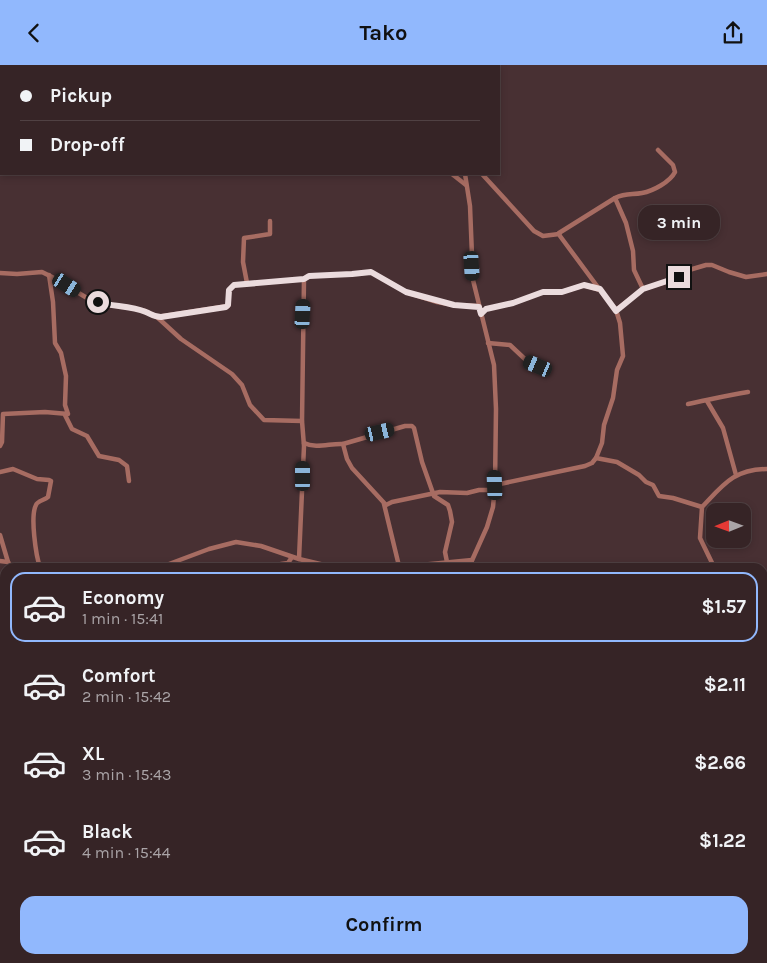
<!DOCTYPE html>
<html lang="en">
<head>
<meta charset="utf-8">
<style>
	:root { --surface:#362426; --page:#3d2c2e; --text:#f1f3f6; --muted:#aaa4a7; --line:#504143; --accent:#91b8fd }
	body { margin:0; font-family:Karla,sans-serif; background:var(--page); color:var(--text); height:100vh; display:flex; flex-direction:column; font-size:19px; white-space:nowrap }
	* { box-sizing:border-box; margin:0 }
	p { font-size:16px; color:var(--muted) }
	.icon { flex:none; width:28px; height:28px; fill:none; stroke:currentColor; stroke-width:2; stroke-linecap:round; stroke-linejoin:round }
	.map { position:relative; flex:1; overflow:hidden }
	.panel { position:absolute; left:0px; top:498px; width:768px; height:401px; display:flex; flex-direction:column; background:var(--surface); border-radius:15px 15px 0 0; box-shadow:0 2px 8px #0003,0 0 0 1px var(--line) }
	.panel>* { flex:none }
	.banner { position:absolute; left:0px; top:0px; width:500px; height:110px; box-shadow:0 2px 8px #0003,0 0 0 1px var(--line); display:grid; align-content:center; height:110px; padding:0 20px; background:var(--surface) }
	.needle { width:32px; rotate:269deg }
	.fabs { position:absolute; left:706px; top:438px; display:grid; gap:10px }
	.fabs a { display:grid; place-items:center; width:45px; height:45px; border-radius:10px; background:var(--surface); box-shadow:0 2px 8px #0003,0 0 0 1px var(--line); font-size:25px }
	.end { position:absolute; width:22px; height:22px; margin:-11px; border:6px solid #ebdbdd; background:#111; box-shadow:0 0 0 2px #111 }
	.from { border-radius:50% }
	.bubble { position:absolute; height:35px; border-radius:15px; background:var(--surface); box-shadow:0 2px 8px #0003,0 0 0 1px var(--line); font-size:16px; font-weight:700; line-height:35px; text-align:center }
	.car { position:absolute; width:15px; height:30px; margin:-15px -8px; border-radius:6px; box-shadow:0 0 4px 1px #0007; background:linear-gradient(#222 24%,#8ab4d8 0 40%,#222 0 76%,#8ab4d8 0 86%,#222 0) }
	.banner b { display:flex; align-items:center; gap:18px; height:48px; font-size:19px }
	.banner b+b { border-top:1px solid var(--line) }
	.banner i { width:12px; height:12px; background:var(--text) }
	ul { padding:9px 0 0; list-style:none }
	li { display:flex; align-items:center; gap:15px; height:70px; margin:0 10px 8px; padding:0 10px; border:2px solid transparent; border-radius:15px }
	li div { flex:1 }
	li b { display:block; font-size:19px }
	li em { font-style:normal; font-weight:700 }
	li.selected { border-color:var(--accent) }
	li>.icon { width:45px; height:45px; stroke-width:1.5 }
	.cta { display:flex; gap:10px; margin-top:auto; padding:10px 20px }
	.cta a { flex:1; height:58px; border-radius:15px; background:var(--accent); color:#111; font-size:20px; font-weight:700; line-height:58px; text-align:center }
	header { display:flex; justify-content:space-between; align-items:center; height:65px; padding:0 20px; background:var(--accent); color:#111; font-size:22px; font-weight:700 }
	.map>svg:first-child { display:block }
</style>
</head>
<body>
<header><svg class="icon" aria-label="back" viewBox="0 0 24 24"><path d="M15 5l-7 7 7 7"/></svg>Tako<svg class="icon" aria-label="share" viewBox="0 0 24 24"><path d="M12 15V3M7 8l5-5 5 5M5 13v7h14v-7"/></svg></header>
<div class="map">
<svg width="767" height="898" viewBox="0 0 767 898">
	<rect width="100%" height="100%" fill="#483033"/>
	<g fill="none" stroke-linecap="round" stroke-linejoin="round">
		<g stroke="#a76c62" stroke-width="4.5">
			<polyline points="468,0 468,1"/>
			<polyline points="452,109 466,120"/>
			<polyline points="465,109 470,141 473,215 494,300 496,344 495,420 493,442 487,462 469,502"/>
			<polyline points="482,109 534,166 543,171 559,169"/>
			<polyline points="615,133 626,158 633,186 634,205 643,224"/>
			<polyline points="0,208 17,209 42,207 52,212 87,233 108,240 127,242 145,246 157,252 228,241 229,225 234,220 304,214 309,211 352,209 371,207 406,227 437,237 454,240 479,241"/>
			<polyline points="247,218 243,197 244,173 270,169 270,156"/>
			<path d="M600,225L560,171L559,168L615,133C626,128 632,130 642,128C653,126 670,117 675,107L673,100L658,85"/>
			<polyline points="616,245 643,224 674,214 689,205 706,200 712,200 729,207 746,212 767,209"/>
			<polyline points="481,249 486,244 513,238 543,227 562,227 584,220 600,225 616,245 620,258 623,291 617,305 613,333 604,360 602,378 596,393 592,398 585,401 495,420"/>
			<polyline points="157,252 181,274 232,309 242,320 250,340 264,355 302,356"/>
			<polyline points="488,278 510,280 527,296 549,304"/>
			<polyline points="707,336 723,363 736,410"/>
			<path d="M688,339C708,335 728,330 748,327"/>
			<polyline points="65,350 72,364 87,371 99,391 119,395 127,401 129,416"/>
			<path d="M304,378C316,384 331,378 343,379L347,394L352,403L386,440L392,437L440,427L467,428L479,425H494"/>
			<polyline points="343,379 405,361 412,361 414,363 422,397 434,431 448,440 450,446 452,457 445,487 447,497"/>
			<polyline points="0,381 2,377 3,349 45,347 68,349 65,340 66,311 61,288 55,278 53,237 49,210"/>
			<polyline points="596,393 617,397 639,410 646,417 653,420 659,431 673,433 702,442"/>
			<path d="M0,407L13,404L37,414L49,415L51,416L48,432C45,435 37,436 36,440C30,451 36,491 40,502"/>
			<polyline points="384,439 399,501"/>
			<polyline points="0,470 8,497 10,500 24,502"/>
			<polyline points="299,494 304,381 302,356 304,214"/>
			<polyline points="0,496 8,497"/>
			<polyline points="161,502 209,484 236,477 261,481 299,494 333,502 410,501 472,495"/>
			<polyline points="275,502 281,499 288,498 292,492"/>
			<path d="M714,502L700,473L702,442C723,420 734,404 767,404"/>
			<polyline points="762,549 767,540"/>
			<polyline points="0,554 5,554"/>
			<polyline points="762,617 767,614"/>
			<polyline points="762,664 767,672"/>
			<polyline points="0,753 5,753"/>
			<polyline points="762,785 767,792"/>
			<polyline points="384,894 385,898"/>
			<polyline points="470,894 470,898"/>
			<polyline points="55,898 60,894"/>
			<polyline points="262,898 264,894"/>
		</g>
	</g>
	<g fill="none" stroke-linecap="round" stroke-linejoin="round">
		<path stroke="#ebdbdd" stroke-width="6" d="M98,237C113,242 130,240 146,247C151,249 154,252 161,252L226,242L228,240L229,225L234,220L304,214L309,211L352,209L371,207L406,227L454,240L479,242L481,249L486,244L513,238L543,227H562L584,220L600,224L616,246L643,224L679,212"/>
	</g>
</svg>
<div class="fabs">
<a><svg class="needle" viewBox="-14 -14 28 28"><path d="M0-13l5 13h-10z" fill="#e53935"/><path d="M0 13l5-13h-10z" fill="#aaa4a7"/></svg></a>
</div>
<i class="end from" style="left:98px;top:237px"></i>
<i class="end" style="left:679px;top:212px"></i>
<div class="bubble" style="left:638px;top:140px;width:82px">3 min</div>
<i class="car" style="left:472px;top:201px;rotate:176deg"></i>
<i class="car" style="left:67px;top:220px;rotate:122deg"></i>
<i class="car" style="left:303px;top:249px;rotate:3deg"></i>
<i class="car" style="left:538px;top:301px;rotate:293deg"></i>
<i class="car" style="left:380px;top:367px;rotate:77deg"></i>
<i class="car" style="left:303px;top:411px;rotate:0deg"></i>
<i class="car" style="left:495px;top:420px;rotate:358deg"></i>
<div class="banner">
<b><i class="from"></i>Pickup</b>
<b><i></i>Drop-off</b>
</div>
<section class="panel">
<ul>
<li class="selected"><svg class="icon" aria-label="car" viewBox="0 0 24 24"><path d="M5 17H2v-5l4-1 3-4h7l3 4 3 1v5h-3M9 17h6M6 11h13"/><circle cx="7" cy="17" r="2"/><circle cx="17" cy="17" r="2"/></svg><div><b>Economy</b><p>1 min · 15:41</p></div><em>$1.57</em></li>
<li><svg class="icon" aria-label="car" viewBox="0 0 24 24"><path d="M5 17H2v-5l4-1 3-4h7l3 4 3 1v5h-3M9 17h6M6 11h13"/><circle cx="7" cy="17" r="2"/><circle cx="17" cy="17" r="2"/></svg><div><b>Comfort</b><p>2 min · 15:42</p></div><em>$2.11</em></li>
<li><svg class="icon" aria-label="car" viewBox="0 0 24 24"><path d="M5 17H2v-5l4-1 3-4h7l3 4 3 1v5h-3M9 17h6M6 11h13"/><circle cx="7" cy="17" r="2"/><circle cx="17" cy="17" r="2"/></svg><div><b>XL</b><p>3 min · 15:43</p></div><em>$2.66</em></li>
<li><svg class="icon" aria-label="car" viewBox="0 0 24 24"><path d="M5 17H2v-5l4-1 3-4h7l3 4 3 1v5h-3M9 17h6M6 11h13"/><circle cx="7" cy="17" r="2"/><circle cx="17" cy="17" r="2"/></svg><div><b>Black</b><p>4 min · 15:44</p></div><em>$1.22</em></li>
</ul>
<div class="cta"><a>Confirm</a></div>
</section>
</div>
</body>
</html>
